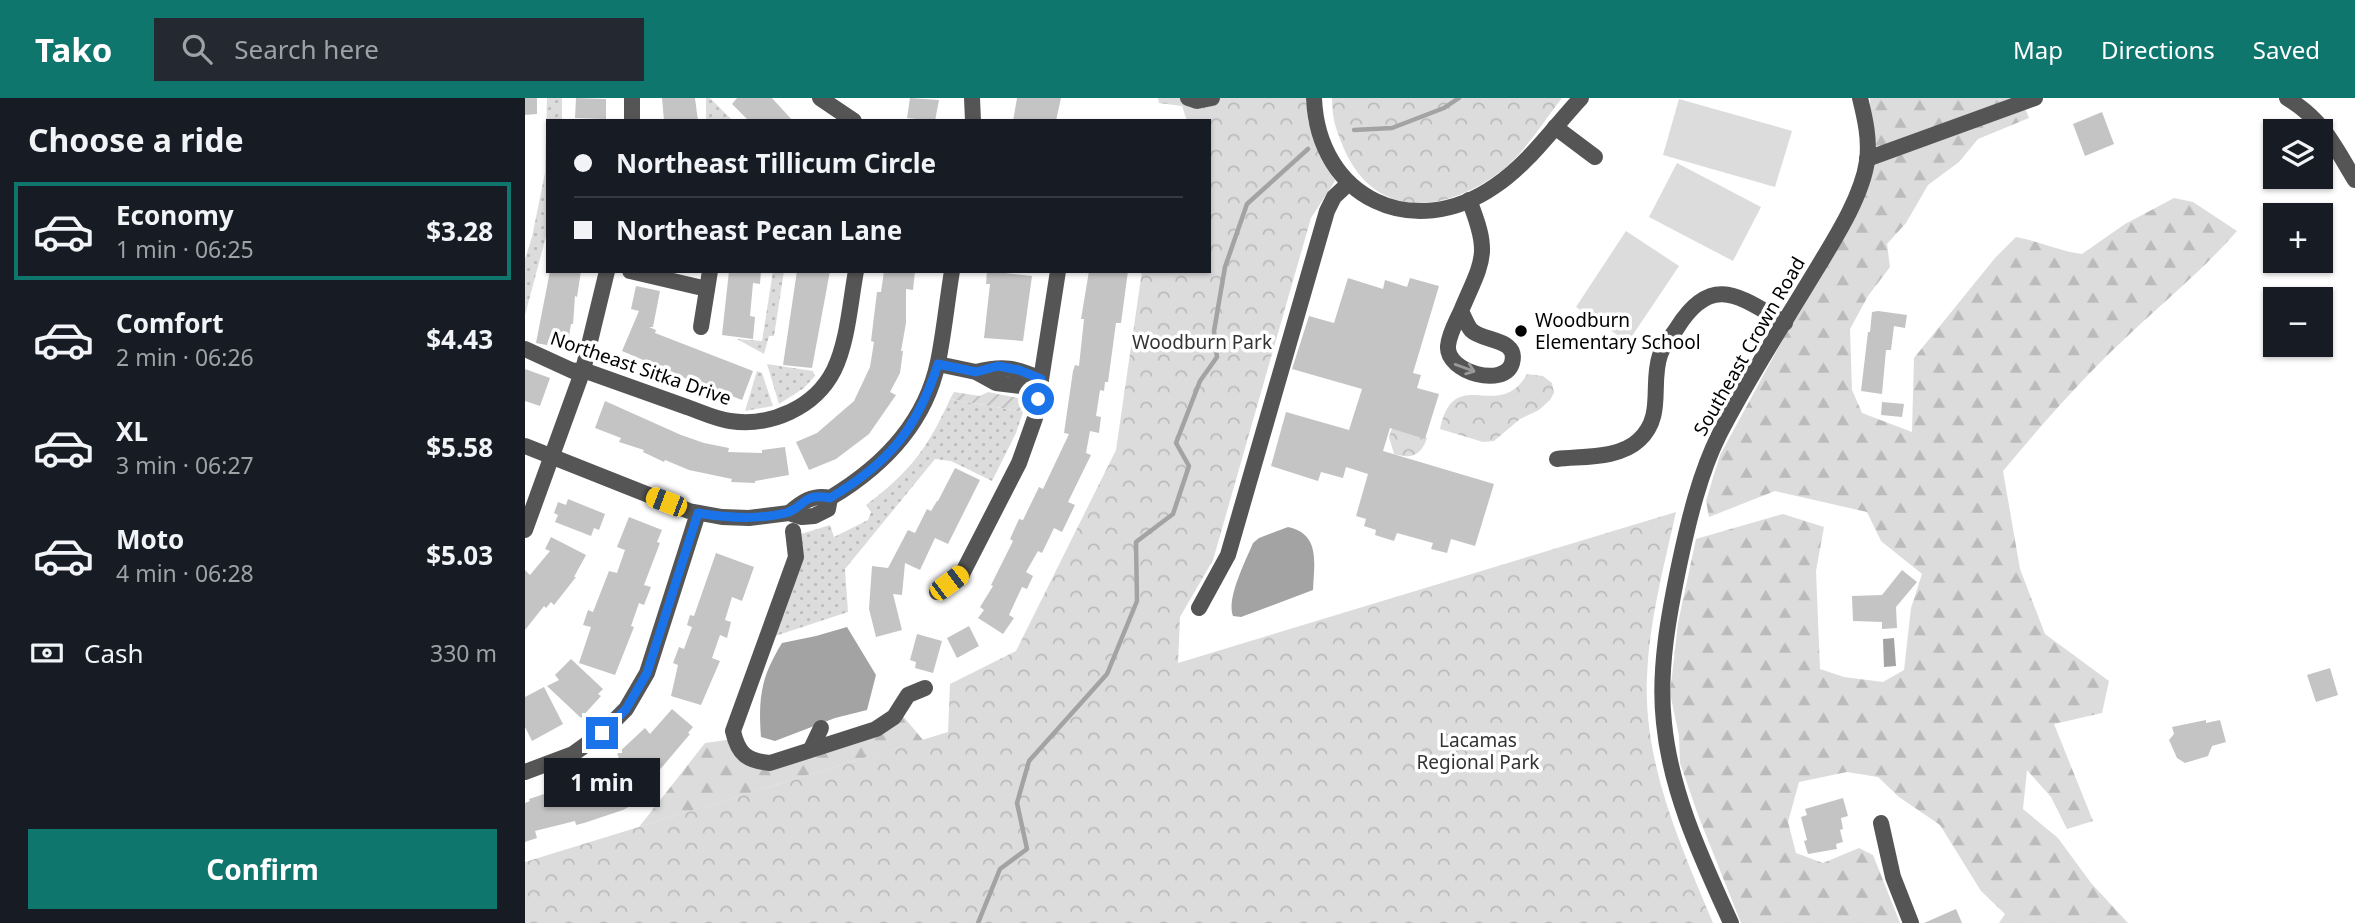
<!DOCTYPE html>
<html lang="en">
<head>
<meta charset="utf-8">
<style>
	:root { --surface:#171b24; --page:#242831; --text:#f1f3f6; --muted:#9ea1a6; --line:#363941; --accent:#0f766e }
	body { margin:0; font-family:"Noto Sans",sans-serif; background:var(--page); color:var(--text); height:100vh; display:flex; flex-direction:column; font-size:26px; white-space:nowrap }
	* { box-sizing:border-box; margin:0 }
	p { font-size:23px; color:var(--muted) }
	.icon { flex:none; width:38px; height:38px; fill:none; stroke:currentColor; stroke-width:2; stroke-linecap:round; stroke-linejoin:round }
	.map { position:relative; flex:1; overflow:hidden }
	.details { display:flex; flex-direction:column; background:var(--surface); width:525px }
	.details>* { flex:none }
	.guide { position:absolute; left:21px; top:21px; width:665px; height:154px; border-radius:0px; box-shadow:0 2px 5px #0004; display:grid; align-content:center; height:154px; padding:0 28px; background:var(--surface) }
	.buttons { position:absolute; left:1738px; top:21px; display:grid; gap:14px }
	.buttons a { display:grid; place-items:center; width:70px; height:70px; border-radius:0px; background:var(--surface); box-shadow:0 2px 5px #0004; font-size:35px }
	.end { position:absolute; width:32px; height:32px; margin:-16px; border:9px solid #1a73e8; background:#fff; box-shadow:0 0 0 4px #fff }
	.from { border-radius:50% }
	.bubble { position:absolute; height:49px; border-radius:0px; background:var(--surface); box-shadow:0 2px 5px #0004; font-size:23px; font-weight:700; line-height:49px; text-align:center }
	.car { position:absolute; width:21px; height:42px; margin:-21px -10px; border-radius:9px; box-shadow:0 0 5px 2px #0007; background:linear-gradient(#f5c518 24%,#345 0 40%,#f5c518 0 76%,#345 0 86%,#f5c518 0) }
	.guide b { display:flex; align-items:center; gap:24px; height:66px; font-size:26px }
	.guide b+b { border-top:2px solid var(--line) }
	.guide i { width:18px; height:18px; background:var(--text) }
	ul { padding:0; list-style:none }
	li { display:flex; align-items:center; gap:21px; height:98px; margin:0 14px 10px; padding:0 14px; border:4px solid transparent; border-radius:0px }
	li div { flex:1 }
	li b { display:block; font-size:26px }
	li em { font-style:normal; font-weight:700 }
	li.current { border-color:var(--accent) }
	li>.icon { width:63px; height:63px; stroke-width:1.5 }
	h2 { padding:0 28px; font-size:32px; line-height:84px }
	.pay { display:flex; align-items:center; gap:18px; height:77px; padding:0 28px; font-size:26px }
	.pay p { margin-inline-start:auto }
	.cta { display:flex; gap:14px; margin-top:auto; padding:14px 28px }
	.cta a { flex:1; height:80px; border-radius:0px; background:var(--accent); color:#fff; font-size:28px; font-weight:700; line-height:80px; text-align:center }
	header { display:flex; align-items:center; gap:42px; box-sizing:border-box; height:98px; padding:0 35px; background:var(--accent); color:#fff }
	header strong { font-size:33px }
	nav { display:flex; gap:38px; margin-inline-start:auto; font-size:24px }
	.search { width:490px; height:63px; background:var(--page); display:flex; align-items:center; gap:18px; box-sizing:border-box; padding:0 24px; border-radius:0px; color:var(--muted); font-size:26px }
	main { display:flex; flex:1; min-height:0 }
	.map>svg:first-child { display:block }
</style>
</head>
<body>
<header>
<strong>Tako</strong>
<div class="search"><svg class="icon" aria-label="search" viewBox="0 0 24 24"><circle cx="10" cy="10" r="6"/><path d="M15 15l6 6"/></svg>Search here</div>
<nav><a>Map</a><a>Directions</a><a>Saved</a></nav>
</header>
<main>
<section class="details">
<h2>Choose a ride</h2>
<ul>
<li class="current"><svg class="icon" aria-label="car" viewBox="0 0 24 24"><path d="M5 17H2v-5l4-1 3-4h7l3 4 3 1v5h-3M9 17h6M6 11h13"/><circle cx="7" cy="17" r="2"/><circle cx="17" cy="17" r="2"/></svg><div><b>Economy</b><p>1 min · 06:25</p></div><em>$3.28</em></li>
<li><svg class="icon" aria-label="car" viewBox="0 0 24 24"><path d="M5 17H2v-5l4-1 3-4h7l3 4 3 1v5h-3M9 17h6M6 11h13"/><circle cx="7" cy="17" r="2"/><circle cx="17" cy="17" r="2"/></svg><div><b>Comfort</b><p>2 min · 06:26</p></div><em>$4.43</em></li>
<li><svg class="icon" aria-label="car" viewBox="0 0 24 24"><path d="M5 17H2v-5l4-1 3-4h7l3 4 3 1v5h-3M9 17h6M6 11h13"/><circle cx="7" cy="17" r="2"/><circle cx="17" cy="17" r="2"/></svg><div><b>XL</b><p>3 min · 06:27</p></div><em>$5.58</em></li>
<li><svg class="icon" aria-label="car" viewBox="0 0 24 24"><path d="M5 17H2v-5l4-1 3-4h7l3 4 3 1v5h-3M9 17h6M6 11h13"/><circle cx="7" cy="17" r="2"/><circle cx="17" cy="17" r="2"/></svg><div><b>Moto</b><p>4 min · 06:28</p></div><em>$5.03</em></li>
</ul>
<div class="pay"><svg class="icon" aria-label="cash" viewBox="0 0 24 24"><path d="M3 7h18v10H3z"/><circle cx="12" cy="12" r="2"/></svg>Cash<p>330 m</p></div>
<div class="cta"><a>Confirm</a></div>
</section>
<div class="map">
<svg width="1830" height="825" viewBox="0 0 1830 825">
	<defs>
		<pattern id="grass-dots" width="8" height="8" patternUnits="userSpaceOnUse" patternTransform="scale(1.75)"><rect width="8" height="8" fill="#dcdcdc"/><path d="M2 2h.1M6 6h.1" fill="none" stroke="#bbb" stroke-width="1.8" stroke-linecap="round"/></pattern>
		<pattern id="forest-firs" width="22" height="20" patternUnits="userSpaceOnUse" patternTransform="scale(1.75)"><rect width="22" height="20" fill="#dcdcdc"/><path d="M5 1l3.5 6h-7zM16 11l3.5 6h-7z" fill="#bbb"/></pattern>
		<pattern id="park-crowns" width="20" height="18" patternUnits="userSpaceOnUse" patternTransform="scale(1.75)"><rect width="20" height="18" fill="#dcdcdc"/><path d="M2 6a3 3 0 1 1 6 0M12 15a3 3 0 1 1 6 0" fill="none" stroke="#bbb"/></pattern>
		<pattern id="garden-furrows" width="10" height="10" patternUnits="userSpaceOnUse" patternTransform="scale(1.75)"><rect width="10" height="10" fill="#dcdcdc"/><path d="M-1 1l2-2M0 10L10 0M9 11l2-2" fill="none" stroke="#bbb"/></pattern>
	</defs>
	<rect width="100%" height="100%" fill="#fff"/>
	<g fill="url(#grass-dots)">
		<polygon points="22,0 37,0 37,23 23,23 23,131 0,217 0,161 7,139 20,75"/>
		<polygon points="181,0 185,0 208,23 181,23"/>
		<polygon points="248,173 259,173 249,238 244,238 239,256 212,241 237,243"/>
		<polygon points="242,266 288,273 290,278 279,290 254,306"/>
		<polygon points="232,273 237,275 248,308 220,313"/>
		<path d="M425,301L498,314L491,335L467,383L426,363L410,361L320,471L323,514L244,540L272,476L276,436L305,427L309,439L343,422L346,414L341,407C384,375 403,350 425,301Z"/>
	</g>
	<g fill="url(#forest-firs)">
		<path d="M1345,0H1496L1504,20L1453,41L1434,64L1403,87L1381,125L1362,146L1365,169L1343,198L1325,231L1327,292L1337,315L1387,334L1389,260L1470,160L1491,139C1514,143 1534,153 1557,156L1600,126L1649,100L1668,104L1712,133C1680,170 1642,201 1607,234C1560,277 1519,324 1478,373L1495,471L1520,536L1584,583L1577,615L1529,626L1568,723L1542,731L1526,699L1502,672L1498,711L1533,740L1566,785L1603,825H1474L1480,816L1456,793L1415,727L1374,699L1353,679L1322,674L1274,684L1263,724L1271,755L1298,765L1334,750L1348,757L1375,825H1216L1173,717L1155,665L1154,638L1145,595L1153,525L1171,441L1258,416L1299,429L1291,473L1295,571L1319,579L1358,584L1379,572L1386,510L1397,476L1356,443L1342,414L1250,393L1184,419L1181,403L1195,357L1341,89L1346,43Z"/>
		<polygon points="378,618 398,642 114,729 180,645 202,642 216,659 235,669"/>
	</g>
	<g fill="url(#park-crowns)">
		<path d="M633,0H781L783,23L810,83L786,120L688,462L655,519L653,565L1151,414C1139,468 1124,523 1122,578C1118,665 1155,746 1188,825H0V764L423,634L425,586L491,553L591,352L617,173H684V23H662L657,8L634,5Z"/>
		<path d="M807,0H1037C1019,23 998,57 975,74C920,115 851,123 819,51C811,31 807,22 807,0Z"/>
		<path d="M1002,276L1018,278L1027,285L1029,295L1025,302L1014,312L995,321L969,343L958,344L915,331C929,264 974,326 1002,276Z"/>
		<path d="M867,330L902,340C896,358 886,361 869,356L864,339Z"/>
	</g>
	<polygon fill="url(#garden-furrows)" points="429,294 455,298 463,294 493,300 499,306 498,314 425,301"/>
	<g fill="#dcdcdc">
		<polygon points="1154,1 1267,33 1250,89 1138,57"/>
		<polygon points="1152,65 1236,109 1208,163 1124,119"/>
		<polygon points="1101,133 1154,168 1103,244 1051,209"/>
	</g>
	<g fill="#a3a3a3">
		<path d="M763,429C796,436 789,466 788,492L716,519L708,518C701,501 721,462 728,445L734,440Z"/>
		<path d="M322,529L351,577L342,612L310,620L250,643L236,639C233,600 236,579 257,545L291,538Z"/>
		<polygon points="1369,540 1371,568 1359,569 1358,541"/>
	</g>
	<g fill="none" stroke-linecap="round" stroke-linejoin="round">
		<g stroke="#a3a3a3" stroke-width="4.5">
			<polyline points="829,32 867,30 919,10 934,0"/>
			<polyline points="453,825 475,771 502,751 492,705 504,663 582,576 612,503 611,444 648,416 664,368 651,345 675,283 692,259 689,233 700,169 722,106 783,51"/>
		</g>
	</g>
	<g fill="#c4c4c4">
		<polygon points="0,0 12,0 12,16 0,17"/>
		<polygon points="51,0 81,1 81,21 50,20"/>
		<polygon points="137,0 170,0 173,23 139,23"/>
		<polygon points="212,0 247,0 268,23 224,23 207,6"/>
		<polygon points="385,0 414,2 410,23 382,20"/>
		<polygon points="492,0 536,0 531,23 488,23"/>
		<polygon points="1577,14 1589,46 1560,58 1548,26"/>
		<polygon points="25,173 56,173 52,199 50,198 48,226 46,226 42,251 11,245"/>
		<polygon points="204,173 236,173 235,186 228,185 225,218 230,219 228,241 197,237"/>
		<polygon points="272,173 305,173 287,270 258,267"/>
		<polygon points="359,173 390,173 388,192 381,191 381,225 376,253 378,253 375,275 365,294 371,297 344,336 311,361 284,372 271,344 292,335 329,303 345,269 349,244 346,243 352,194 356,194"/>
		<polygon points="462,173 507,178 498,243 459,240 465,186 461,186"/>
		<polygon points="564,173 603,173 596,225 591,225 583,284 580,284 579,293 575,292 571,318 576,319 574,335 565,333 561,355 566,357 543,404 550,407 537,434 529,430 517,455 513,453 501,474 508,478 502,491 497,489 484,517 489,520 478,536 453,520 459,512 455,509 468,488 466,487 488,443 485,441 494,421 498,422 514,389 518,391 544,336 539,335 548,273 550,267 554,268 559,221 556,221"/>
		<polygon points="823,180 858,191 860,182 882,189 885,180 914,188 888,275 896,277 892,290 914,296 900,341 865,330 858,353 969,386 950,448 926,441 922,455 906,451 908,445 872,435 869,443 850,437 851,432 839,428 841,421 831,418 843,376 821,369 818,380 796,374 793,383 746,368 761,314 824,332 837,291 767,271 784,218 809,225"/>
		<polygon points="111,188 135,193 128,229 124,229 131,232 130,235 228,273 217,302 123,266 123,264 97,253 114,213 106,211"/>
		<polygon points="1353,213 1382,217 1380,230 1369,228 1366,252 1361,252 1357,296 1336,293 1343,234 1345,234 1347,214"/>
		<polygon points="0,271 25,280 15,308 0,303"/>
		<polygon points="80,303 156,337 179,345 204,350 203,354 237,355 237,352 260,349 264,377 230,383 230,385 206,384 207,381 164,372 140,362 139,364 118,354 119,352 94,344 96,340 70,330"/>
		<polygon points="1357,304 1379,306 1377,319 1356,317"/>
		<polygon points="430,370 455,382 423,446 410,440 395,472 380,465 377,497 368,496 377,532 351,539 344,511 347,468 363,470 383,432 390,435 402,411 406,413 412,403 413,403"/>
		<polygon points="43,401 80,416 74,432 69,430 66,438 30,424 33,417 29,415 33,404 41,407"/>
		<polygon points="104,419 137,432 132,444 135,445 119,487 126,489 119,507 114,505 106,528 109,529 90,577 54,565 66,529 58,527 63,512 68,514 84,473 92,475 100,452 92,449"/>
		<polygon points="26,439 61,457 49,479 51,479 29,507 26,504 21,510 19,508 0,532 0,472 5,477 25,453 20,451"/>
		<polygon points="191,455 229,469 217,503 207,499 200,522 206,524 202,540 195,537 187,560 195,563 176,607 146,598 153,567 148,565 154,549 159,551 167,529 162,527 165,517 169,518"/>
		<polygon points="1377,472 1392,484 1371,509 1372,530 1357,531 1357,524 1328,523 1327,498 1357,497"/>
		<polygon points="444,528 454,548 432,560 422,540"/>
		<polygon points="392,536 417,543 408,575 390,570 391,564 385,562"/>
		<polygon points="46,561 78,591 73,596 76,598 56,620 22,588 34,582 30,577"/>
		<polygon points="1805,570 1813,597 1791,604 1782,577"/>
		<polygon points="19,589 38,626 7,643 0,629 0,599"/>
		<polygon points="147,611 168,629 163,635 165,636 138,668 133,673 131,671 117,684 121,690 113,695 115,699 106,704 107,707 98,712 59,725 51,727 50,723 10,733 12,740 0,744 0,705 5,703 4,701 74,678 72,674 94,659 92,656 120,630 125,636"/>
		<polygon points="1681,622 1681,625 1695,622 1701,644 1687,648 1683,658 1660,665 1652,660 1644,642 1649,636 1647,629"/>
		<polygon points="1318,700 1323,718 1316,720 1318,731 1315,732 1318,744 1311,746 1312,751 1283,756 1279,743 1282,742 1276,719 1282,717 1280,711"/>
		<polygon points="1431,811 1437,825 1399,825"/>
	</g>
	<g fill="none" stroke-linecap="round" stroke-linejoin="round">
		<g stroke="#555" stroke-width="16">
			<polyline points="295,0 329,23"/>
			<polyline points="447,0 448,23"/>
			<polyline points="663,0 672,3 687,0"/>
			<path d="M789,0C793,100 888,145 970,88C1004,65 1028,30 1056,0"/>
			<path d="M1762,0C1799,23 1808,46 1830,82"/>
			<polyline points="107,23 107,0"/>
			<polyline points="1030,29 1070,59"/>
			<polyline points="1342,61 1510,0"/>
			<polyline points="105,173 182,191"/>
			<path d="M936,213C939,219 942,227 946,232C958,244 994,240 987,265C980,290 921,275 923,248C924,236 931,224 936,213C958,161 966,157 944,102"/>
			<polyline points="176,229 185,173"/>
			<path d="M0,251L48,273L58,272C92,284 126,296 159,308C174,313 190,321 205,323C245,329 290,310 309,272C323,243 325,205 331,173"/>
			<polyline points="413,266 451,274 471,285 496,288 516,281"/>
			<path d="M451,274C479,267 490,270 516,281"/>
			<polyline points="0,348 164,413 197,419 224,420 264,415 277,419 289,418 303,411 305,400"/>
			<path d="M1032,361C1058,358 1094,361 1114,342C1140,318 1125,286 1135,257C1138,247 1147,238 1152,230C1187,174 1215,199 1260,225"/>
			<path d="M264,415C277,404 288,396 305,400C357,369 400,326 413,264C419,235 422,203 427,173"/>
			<polyline points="0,432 58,272 82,173"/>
			<path d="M268,433L271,459L208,633C213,656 222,663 245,665L351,631L369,619L383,597L400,590"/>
			<polyline points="412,494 437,476 494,365 510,320 533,173"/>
			<polyline points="674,510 703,457 802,113 809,99 824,85"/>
			<polyline points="286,651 296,630"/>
			<polyline points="0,674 48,656 77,635 101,611 122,575 173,415"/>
			<polyline points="1356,725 1368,779 1386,825"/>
			<path d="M1206,825C1177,761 1146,696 1139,625C1133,572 1144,515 1155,463C1164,421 1175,375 1194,337C1223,280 1258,227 1291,172C1309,142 1337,99 1342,63C1345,42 1340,20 1335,0"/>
		</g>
	</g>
	<defs><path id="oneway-shaft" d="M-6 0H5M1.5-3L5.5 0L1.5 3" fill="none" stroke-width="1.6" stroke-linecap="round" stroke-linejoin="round" transform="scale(1.75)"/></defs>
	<use stroke="#999" href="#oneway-shaft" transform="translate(940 270) rotate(20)"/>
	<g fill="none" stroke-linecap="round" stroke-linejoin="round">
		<path stroke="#1a73e8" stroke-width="9" d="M77,635L101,611L122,575L173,415C202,420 232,422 261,415C279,410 278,394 305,400C364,365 392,331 413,266L451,274L473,268L494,272L516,281L513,301"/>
	</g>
	<circle fill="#000" stroke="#fff" stroke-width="2.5" cx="996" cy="233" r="7"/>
	<g text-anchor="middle" stroke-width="7" stroke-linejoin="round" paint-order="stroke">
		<g font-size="19" fill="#000" stroke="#fff" text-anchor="start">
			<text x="1010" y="229">Woodburn<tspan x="1010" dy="22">Elementary School</tspan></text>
		</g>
		<g font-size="19" fill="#333" stroke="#fff">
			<text x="677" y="251">Woodburn Park</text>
			<text x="953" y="649">Lacamas<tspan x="953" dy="22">Regional Park</tspan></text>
		</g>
		<g font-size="19" fill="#000" stroke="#fff">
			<text transform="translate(1224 248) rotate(-60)" y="7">Southeast Crown Road</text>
			<text transform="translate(116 270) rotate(19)" y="7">Northeast Sitka Drive</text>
		</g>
	</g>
</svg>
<div class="buttons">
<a><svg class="icon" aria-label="layers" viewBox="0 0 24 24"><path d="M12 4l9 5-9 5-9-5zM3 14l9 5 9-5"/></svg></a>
<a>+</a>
<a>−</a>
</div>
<i class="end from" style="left:513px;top:301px"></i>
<i class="end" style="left:77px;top:635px"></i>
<div class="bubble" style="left:19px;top:660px;width:116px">1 min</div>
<i class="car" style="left:141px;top:404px;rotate:291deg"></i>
<i class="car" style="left:424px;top:485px;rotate:53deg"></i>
<div class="guide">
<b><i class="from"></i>Northeast Tillicum Circle</b>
<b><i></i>Northeast Pecan Lane</b>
</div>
</div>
</main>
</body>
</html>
